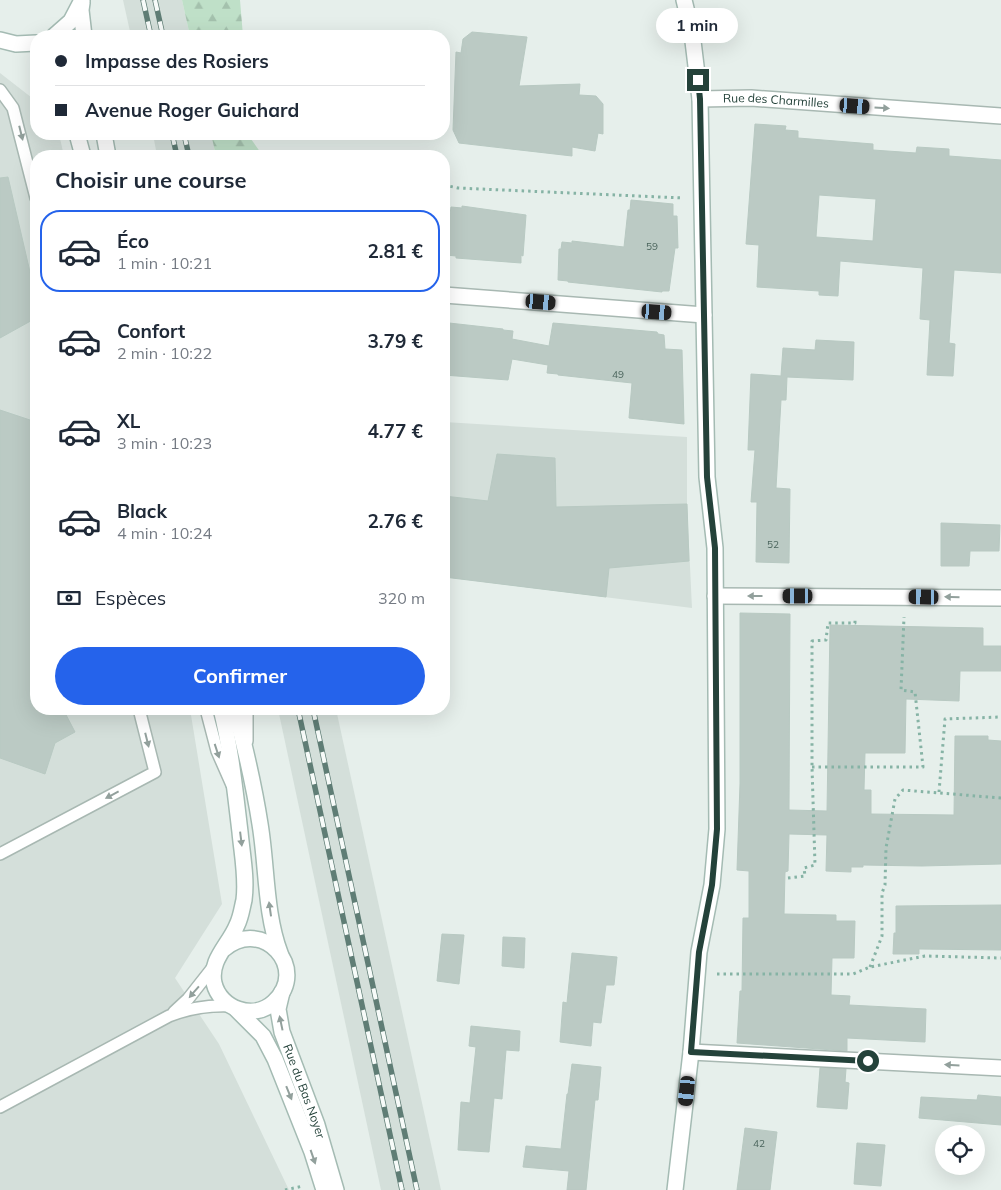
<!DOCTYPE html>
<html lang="fr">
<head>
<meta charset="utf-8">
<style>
	:root { --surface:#fff; --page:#f6f6f7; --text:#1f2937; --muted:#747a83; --line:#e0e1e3; --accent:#2563eb }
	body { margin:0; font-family:Mulish,sans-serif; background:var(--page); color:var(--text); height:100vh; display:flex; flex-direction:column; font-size:19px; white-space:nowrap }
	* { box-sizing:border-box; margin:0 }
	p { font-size:16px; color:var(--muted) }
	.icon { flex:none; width:28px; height:28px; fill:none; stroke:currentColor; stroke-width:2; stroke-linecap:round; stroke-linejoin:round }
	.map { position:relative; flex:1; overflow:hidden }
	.drawer { position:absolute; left:30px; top:150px; width:420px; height:565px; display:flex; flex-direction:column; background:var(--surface); border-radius:20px; box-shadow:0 5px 20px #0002 }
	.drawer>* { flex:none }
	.banner { position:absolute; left:30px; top:30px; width:420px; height:110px; border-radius:20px; box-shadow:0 5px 20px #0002; display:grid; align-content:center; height:110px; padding:0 25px; background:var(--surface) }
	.tools { position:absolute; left:935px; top:1125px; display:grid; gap:10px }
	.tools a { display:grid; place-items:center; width:50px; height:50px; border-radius:50%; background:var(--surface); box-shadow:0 5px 20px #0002; font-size:25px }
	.end { position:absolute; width:22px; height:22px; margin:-11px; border:6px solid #24423a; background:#fff; box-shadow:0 0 0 2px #fff }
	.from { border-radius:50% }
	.bubble { position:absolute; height:35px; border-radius:18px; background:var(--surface); box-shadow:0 5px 20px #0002; font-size:16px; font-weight:700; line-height:35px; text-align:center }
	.car { position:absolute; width:15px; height:30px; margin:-15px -8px; border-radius:6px; box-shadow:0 0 4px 1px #0007; background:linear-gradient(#222 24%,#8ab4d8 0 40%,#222 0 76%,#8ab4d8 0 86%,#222 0) }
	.banner b { display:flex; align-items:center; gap:18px; height:48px; font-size:19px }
	.banner b+b { border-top:1px solid var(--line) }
	.banner i { width:12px; height:12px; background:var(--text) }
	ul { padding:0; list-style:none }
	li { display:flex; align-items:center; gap:15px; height:82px; margin:0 10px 8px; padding:0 15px; border:2px solid transparent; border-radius:20px }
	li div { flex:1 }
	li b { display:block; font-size:19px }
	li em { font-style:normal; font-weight:700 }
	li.active { border-color:var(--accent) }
	li>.icon { width:45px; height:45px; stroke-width:1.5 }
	h2 { padding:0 25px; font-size:22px; line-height:60px }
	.pay { display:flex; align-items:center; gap:12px; height:55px; padding:0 25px; font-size:19px }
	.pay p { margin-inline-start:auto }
	.cta { display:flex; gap:10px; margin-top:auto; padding:10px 25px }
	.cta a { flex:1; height:58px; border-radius:30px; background:var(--accent); color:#fff; font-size:20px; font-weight:700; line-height:58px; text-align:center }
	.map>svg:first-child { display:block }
</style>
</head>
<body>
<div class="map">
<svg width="1001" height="1190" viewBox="0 0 1001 1190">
	<defs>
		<pattern id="forest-firs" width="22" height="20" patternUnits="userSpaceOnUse" patternTransform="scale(1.25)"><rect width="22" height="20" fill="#bfe0c8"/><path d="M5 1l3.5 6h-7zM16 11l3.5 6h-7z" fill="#a4c1ad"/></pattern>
	</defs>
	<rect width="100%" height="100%" fill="#e6efeb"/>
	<g fill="#d4dfda">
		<polygon points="123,0 182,0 190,36 131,36"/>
		<polygon points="0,73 36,101 36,134 59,134 64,156 36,156 36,709 190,709 222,904 175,978 219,1044 289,1190 0,1190"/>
		<polygon points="153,134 211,134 216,156 157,156"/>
		<polygon points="444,422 687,437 687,504 692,608 444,577"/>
		<polygon points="278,709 336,709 441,1190 381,1190"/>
	</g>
	<g fill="url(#forest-firs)">
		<polygon points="182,0 240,0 243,36 190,36"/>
		<polygon points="211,134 251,134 251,139 263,156 216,156"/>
	</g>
	<g fill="#bbcac4" stroke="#b8c9c2" fill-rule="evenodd">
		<polygon points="472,32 527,37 519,86 580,84 579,95 596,96 603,104 603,134 598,133 595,151 572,147 572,156 459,143 453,130 456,52 461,53 463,39"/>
		<path d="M755,124L786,126L785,130L798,131V138L873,144V150L916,153L917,147L949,149V156L1001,160V273L954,270L949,343L955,344L953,376L927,375L930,320L920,319L923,268L840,261L838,296L819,295V291L757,287L759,245L746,244ZM819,195L876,199L873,241L816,237Z"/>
		<polygon points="8,177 36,298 36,318 0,338 0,178"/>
		<polygon points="631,200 673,204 673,216 677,216 678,248 675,248 669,291 662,291 662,292 568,282 568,281 558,280 559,249 561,249 562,242 572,243 572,241 624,247 628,210 630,210"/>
		<polygon points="462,206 526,215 523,256 521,255 521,263 456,258 456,256 446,255 447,248 445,247 449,214 450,214 451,207 462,208"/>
		<polygon points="449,323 503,329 503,330 513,331 512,339 549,346 553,323 657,332 658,334 664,335 665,349 682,350 684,424 629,418 632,383 558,375 558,374 547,373 548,365 512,359 508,380 444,375 444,324 449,325"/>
		<polygon points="816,340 854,342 853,380 787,377 786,400 781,400 776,488 790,489 789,563 756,562 757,502 751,502 755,450 748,450 751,374 781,376 783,348 815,350"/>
		<polygon points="0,410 36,422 36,585 31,603 36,613 36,709 63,709 75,732 55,743 45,774 0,758"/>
		<polygon points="497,454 555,458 556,507 687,504 689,561 609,568 606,597 444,577 444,496 488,501"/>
		<polygon points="941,523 1000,525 999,551 970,551 969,566 941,566"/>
		<polygon points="740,613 790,614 789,810 827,811 830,625 983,628 983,646 1001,646 1001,671 960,671 959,701 906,699 905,753 865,753 864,790 871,790 871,814 954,815 955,736 988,736 988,740 1001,741 1001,864 922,866 863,865 863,867 851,867 851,872 826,871 827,835 789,834 788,871 785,872 784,914 836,915 836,921 855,921 854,958 832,958 831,995 850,996 849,1005 926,1009 925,1042 847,1038 847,1051 737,1043 740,991 742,991 743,918 749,918 749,871 737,870 740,784"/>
		<polygon points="1001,905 1001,950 919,949 919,954 893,954 894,933 896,933 896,906"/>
		<polygon points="442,934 464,935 459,984 437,981"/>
		<polygon points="503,937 525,938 524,968 502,966"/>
		<polygon points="572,953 617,957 614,985 606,985 601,1023 593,1022 591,1046 560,1042 563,1002 567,1003"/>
		<polygon points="471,1026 520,1031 519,1051 506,1050 502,1099 494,1098 489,1152 458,1150 461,1102 470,1103 476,1047 469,1046"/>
		<polygon points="572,1064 601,1067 598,1100 595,1100 586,1190 567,1190 569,1171 523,1167 526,1146 561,1149 567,1094 568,1094"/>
		<polygon points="820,1068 846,1069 845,1082 849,1083 847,1109 817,1107"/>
		<polygon points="978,1095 1001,1097 1001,1125 919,1118 921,1097 977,1100"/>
		<polygon points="745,1128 777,1132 770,1190 737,1190"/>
		<polygon points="857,1143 885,1145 881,1186 854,1184"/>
	</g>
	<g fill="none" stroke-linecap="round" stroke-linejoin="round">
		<defs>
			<g id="lane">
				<polyline points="0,90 13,108 36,198"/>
				<polyline points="206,709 217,751 232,785"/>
				<polyline points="247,741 247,709"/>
				<polyline points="0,854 155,772 139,709"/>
				<polyline points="174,1012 188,999 214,966"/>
				<path d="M0,1107L169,1016C189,1008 209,1005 231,1006"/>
			</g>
			<g id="street">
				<path id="s1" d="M700,99L751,98L1001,116"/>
				<polyline points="444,295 704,315"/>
				<polyline points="715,596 1001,598"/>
				<polyline points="691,1052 1001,1068"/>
			</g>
			<g id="secondary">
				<polyline points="82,3 81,10 84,36"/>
				<polyline points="54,36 71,21 82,0"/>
				<polyline points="0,40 16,44 36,43"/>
				<polyline points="77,134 83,156"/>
				<polyline points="104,134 108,156"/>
				<path d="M221,709C231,749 235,791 240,832C242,854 247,878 244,900C242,908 241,917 237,925C229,945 209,960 214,983C220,1009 254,1021 274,1002C310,969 263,916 224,949"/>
				<path d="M235,709C245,747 254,785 260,824C267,866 265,913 280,953"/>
				<path id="s2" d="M282,992L278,1009L282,1032L317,1125L336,1190"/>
				<polyline points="236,1009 263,1036 275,1059 312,1152 324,1190"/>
				<polyline points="675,1190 691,1052 699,952 712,885 717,829 715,548 707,477 700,99 692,33 684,0"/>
			</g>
		</defs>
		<use href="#lane" stroke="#a8b8b2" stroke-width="14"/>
		<use href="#street" stroke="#a8b8b2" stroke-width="18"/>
		<use href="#secondary" stroke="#a4bbb3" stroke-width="18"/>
		<g stroke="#86b3a5" stroke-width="3" stroke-dasharray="2.5 4" stroke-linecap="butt">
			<polyline points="444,185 458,188 683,198"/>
			<polyline points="812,767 923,767 915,692 901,690 904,617"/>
			<polyline points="939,792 945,719 1001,717"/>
			<polyline points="788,878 805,876 804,868 815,865 812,767 812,641 826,640 828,623 855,623 855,617"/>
			<polyline points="870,967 882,936 882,893 885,885 886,848 895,799 903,790 1001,798"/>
			<polyline points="717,974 853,974 870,967 925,956 1001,958"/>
			<polyline points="285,1190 303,1186"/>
		</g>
		<use href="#lane" stroke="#fff" stroke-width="11"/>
		<use href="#street" stroke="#fff" stroke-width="15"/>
		<use href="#secondary" stroke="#fff" stroke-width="15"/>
		<defs>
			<g id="rail">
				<polyline points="143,0 151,36"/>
				<polyline points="155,0 163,36"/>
				<polyline points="172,134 177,156"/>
				<polyline points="184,134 189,156"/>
				<polyline points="298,709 402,1190"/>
				<polyline points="313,709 417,1190"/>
			</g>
		</defs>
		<use href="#rail" stroke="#5f7d75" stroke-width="5.5"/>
		<use href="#rail" stroke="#f7fbf9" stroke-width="4" stroke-dasharray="11" stroke-linecap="butt"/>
	</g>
	<defs><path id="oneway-solid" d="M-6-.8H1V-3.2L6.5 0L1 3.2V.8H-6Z" transform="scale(1.25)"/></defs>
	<g fill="#92a09c">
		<use href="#oneway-solid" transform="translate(882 108) rotate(4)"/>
		<use href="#oneway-solid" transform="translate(21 133) rotate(76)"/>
		<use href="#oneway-solid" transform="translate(755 596) rotate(-180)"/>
		<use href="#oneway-solid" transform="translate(952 597) rotate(-179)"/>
		<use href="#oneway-solid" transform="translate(147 740) rotate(76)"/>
		<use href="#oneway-solid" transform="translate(217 751) rotate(72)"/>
		<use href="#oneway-solid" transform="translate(112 795) rotate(152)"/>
		<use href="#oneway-solid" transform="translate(241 839) rotate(83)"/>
		<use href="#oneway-solid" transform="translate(270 909) rotate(-98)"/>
		<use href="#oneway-solid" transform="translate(194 992) rotate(131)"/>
		<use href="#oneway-solid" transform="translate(281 1023) rotate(-102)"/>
		<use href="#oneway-solid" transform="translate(952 1065) rotate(-177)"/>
		<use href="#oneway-solid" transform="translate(289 1093) rotate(68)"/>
		<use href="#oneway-solid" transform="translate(313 1157) rotate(71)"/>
	</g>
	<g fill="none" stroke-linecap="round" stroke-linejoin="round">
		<polyline stroke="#24423a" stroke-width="6" points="698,80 700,99 707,477 715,548 717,829 712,885 699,952 691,1052 868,1061"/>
	</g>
	<g text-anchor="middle" stroke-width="4" stroke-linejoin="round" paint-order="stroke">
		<g font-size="10" fill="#4a645c">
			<text x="652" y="250">59</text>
			<text x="618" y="378">49</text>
			<text x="773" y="548">52</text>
			<text x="759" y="1147">42</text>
		</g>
		<g font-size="12" fill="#24423a" stroke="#f7fbf9">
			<text dy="4" stroke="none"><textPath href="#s1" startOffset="76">Rue des Charmilles</textPath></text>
			<text dy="4" stroke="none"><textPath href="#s2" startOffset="104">Rue du Bas Noyer</textPath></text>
		</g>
	</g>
</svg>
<div class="tools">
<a><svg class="icon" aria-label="locate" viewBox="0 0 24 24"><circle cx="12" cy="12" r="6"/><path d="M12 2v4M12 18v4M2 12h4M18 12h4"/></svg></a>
</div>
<i class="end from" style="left:868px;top:1061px"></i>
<i class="end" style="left:698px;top:80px"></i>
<div class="bubble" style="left:656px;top:8px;width:82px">1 min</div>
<i class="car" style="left:855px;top:106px;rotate:94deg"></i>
<i class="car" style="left:541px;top:302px;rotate:95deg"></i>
<i class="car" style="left:657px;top:312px;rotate:94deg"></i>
<i class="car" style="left:798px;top:596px;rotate:270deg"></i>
<i class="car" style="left:924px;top:597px;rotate:271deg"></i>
<i class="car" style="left:687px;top:1091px;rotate:186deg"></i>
<div class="banner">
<b><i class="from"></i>Impasse des Rosiers</b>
<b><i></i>Avenue Roger Guichard</b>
</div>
<section class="drawer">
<h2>Choisir une course</h2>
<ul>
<li class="active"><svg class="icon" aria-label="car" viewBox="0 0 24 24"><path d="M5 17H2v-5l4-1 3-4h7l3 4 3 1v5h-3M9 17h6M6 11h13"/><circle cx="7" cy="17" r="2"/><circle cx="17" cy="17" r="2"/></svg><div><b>Éco</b><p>1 min · 10:21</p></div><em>2.81 €</em></li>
<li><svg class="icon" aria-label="car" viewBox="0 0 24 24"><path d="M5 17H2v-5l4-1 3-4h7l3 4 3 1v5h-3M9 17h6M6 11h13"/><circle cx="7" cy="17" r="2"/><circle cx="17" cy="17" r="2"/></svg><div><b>Confort</b><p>2 min · 10:22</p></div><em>3.79 €</em></li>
<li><svg class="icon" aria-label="car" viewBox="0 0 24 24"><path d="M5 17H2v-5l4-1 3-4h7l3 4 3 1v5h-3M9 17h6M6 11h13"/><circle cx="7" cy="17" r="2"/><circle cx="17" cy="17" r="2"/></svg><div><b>XL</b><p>3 min · 10:23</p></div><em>4.77 €</em></li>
<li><svg class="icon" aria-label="car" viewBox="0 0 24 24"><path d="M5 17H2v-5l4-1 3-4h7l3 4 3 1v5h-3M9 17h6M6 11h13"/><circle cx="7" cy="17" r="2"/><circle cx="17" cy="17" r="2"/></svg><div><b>Black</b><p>4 min · 10:24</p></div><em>2.76 €</em></li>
</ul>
<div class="pay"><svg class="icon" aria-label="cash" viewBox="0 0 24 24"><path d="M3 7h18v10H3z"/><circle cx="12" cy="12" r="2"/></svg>Espèces<p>320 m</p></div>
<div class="cta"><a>Confirmer</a></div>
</section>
</div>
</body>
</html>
